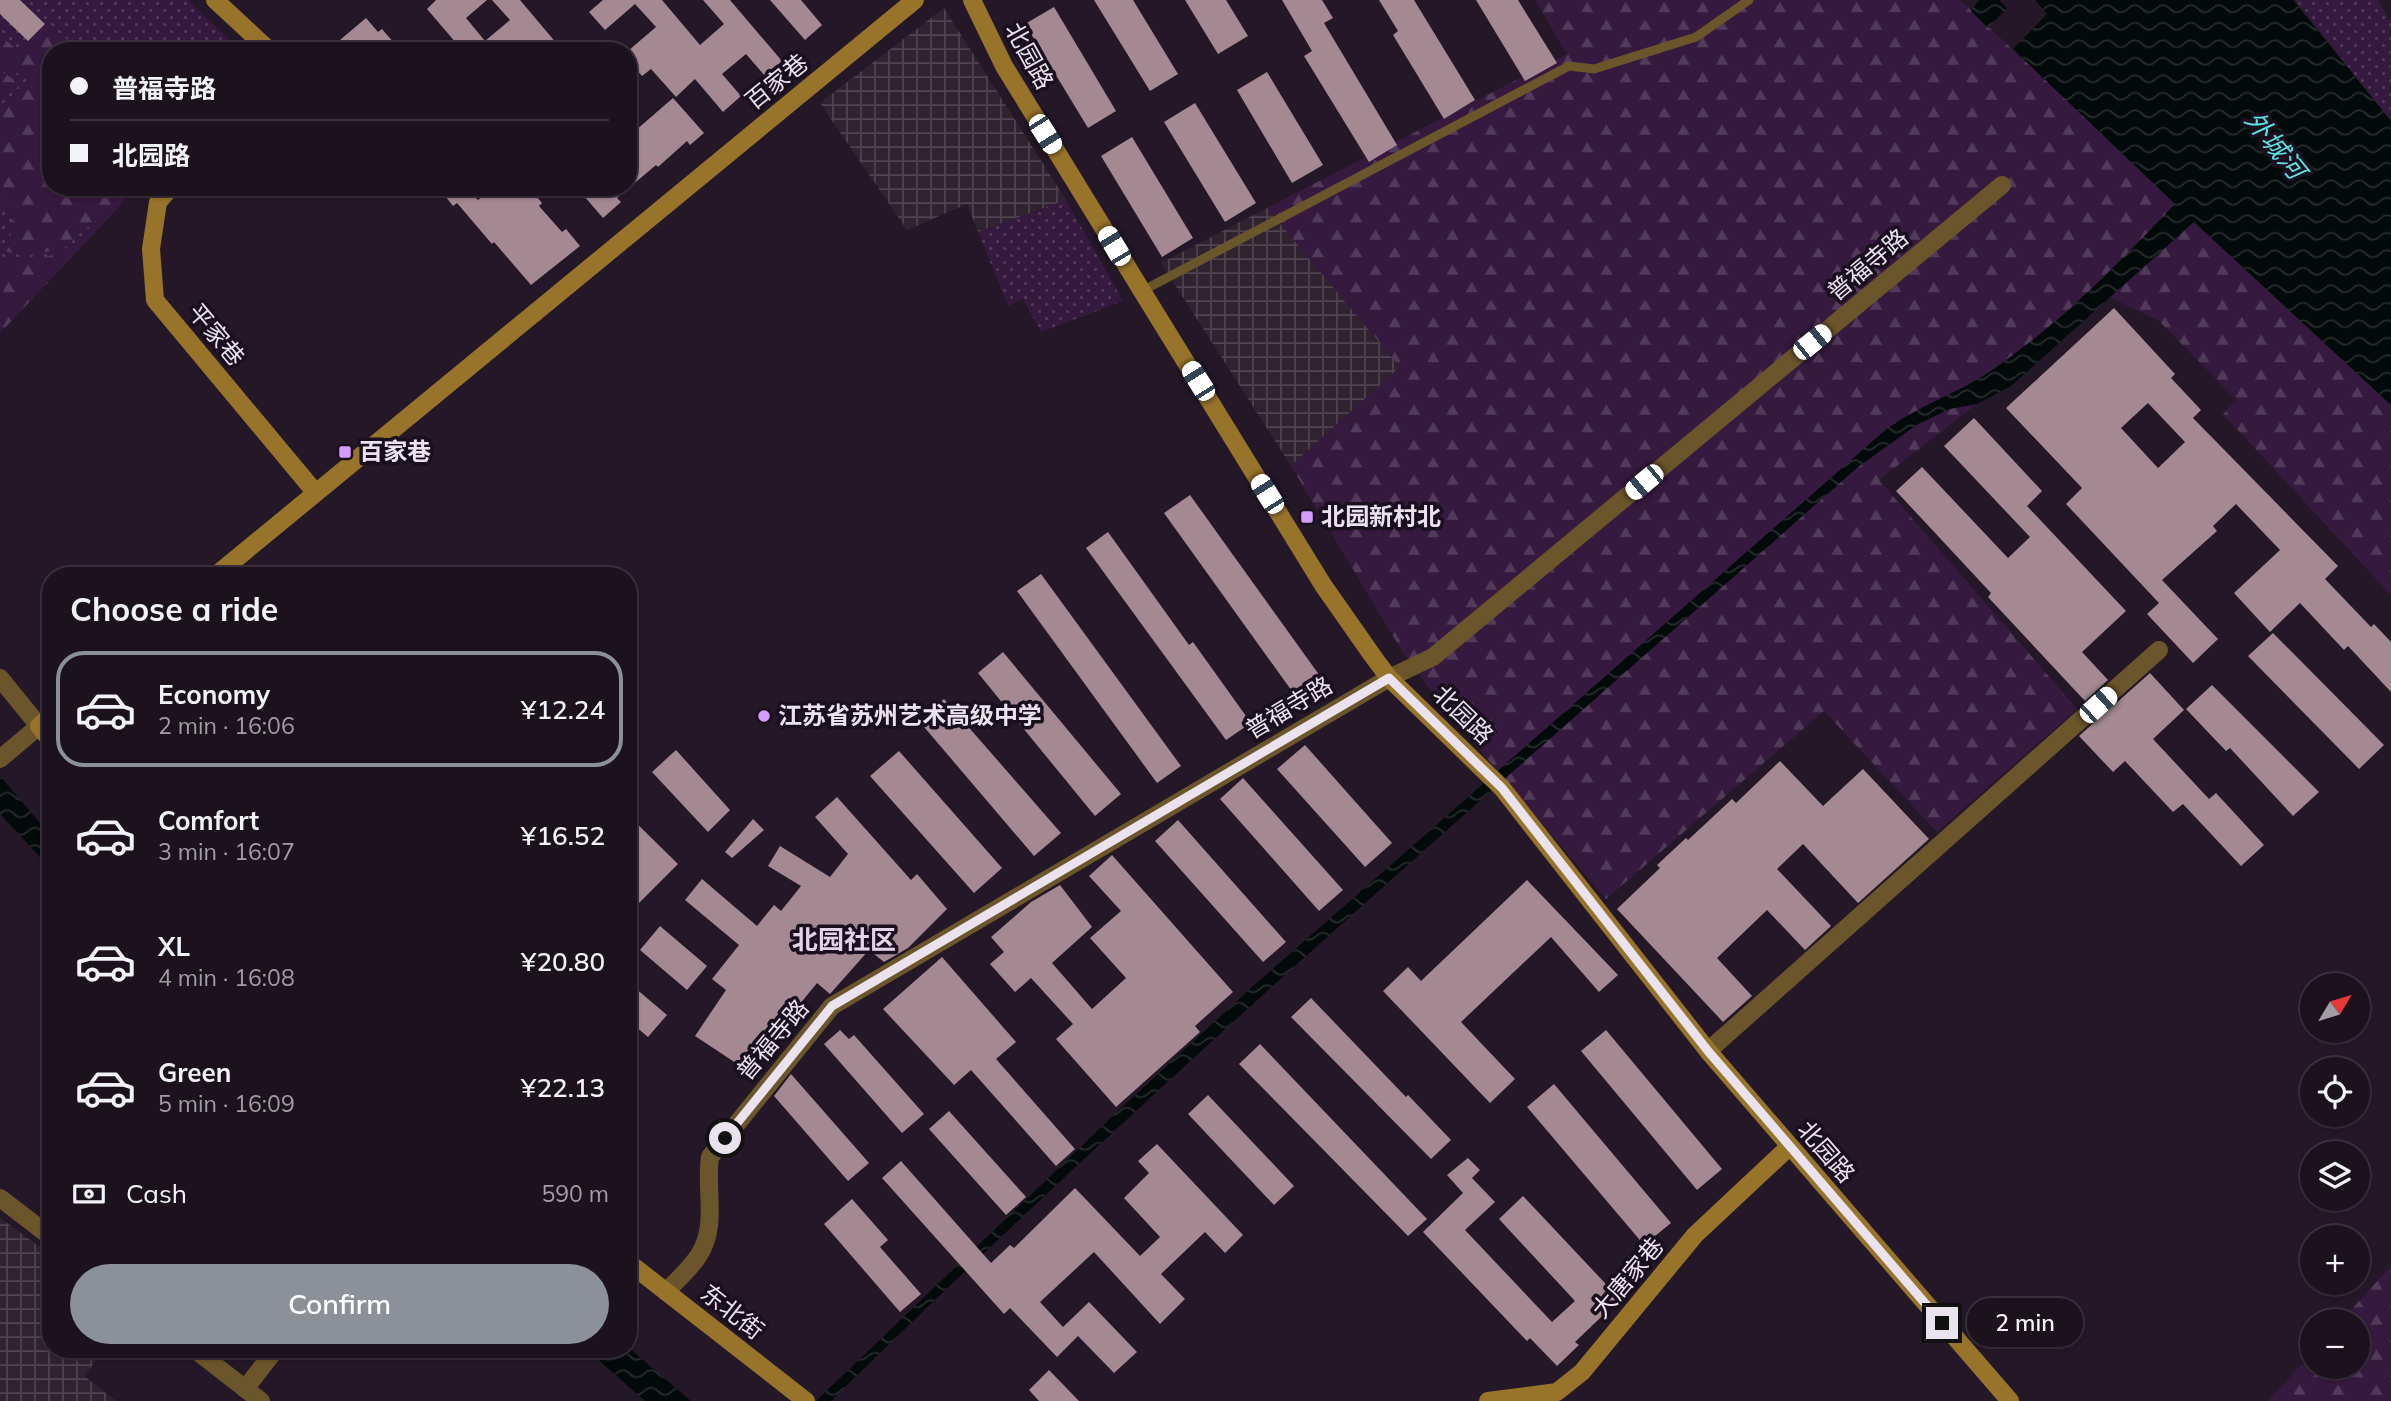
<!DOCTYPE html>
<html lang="en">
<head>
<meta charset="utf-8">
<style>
	:root { --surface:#1b121e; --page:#28202b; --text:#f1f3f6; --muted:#a09ea4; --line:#39323c; --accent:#8c9099 }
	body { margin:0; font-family:Mulish,"Noto Sans SC",sans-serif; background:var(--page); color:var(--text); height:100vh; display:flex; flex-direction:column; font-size:26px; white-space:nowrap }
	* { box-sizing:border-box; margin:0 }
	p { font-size:23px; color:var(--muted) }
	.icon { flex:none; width:38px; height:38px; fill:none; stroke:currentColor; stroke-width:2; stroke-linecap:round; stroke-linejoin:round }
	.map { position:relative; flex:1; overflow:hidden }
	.drawer { position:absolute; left:42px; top:567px; width:595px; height:791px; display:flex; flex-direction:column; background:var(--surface); border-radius:28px; box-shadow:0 2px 5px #0004,0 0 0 2px var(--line) }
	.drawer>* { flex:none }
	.banner { position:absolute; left:42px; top:42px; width:595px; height:154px; border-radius:28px; box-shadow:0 2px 5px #0004,0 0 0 2px var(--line); display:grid; align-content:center; height:154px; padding:0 28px; background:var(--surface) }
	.needle { width:46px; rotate:52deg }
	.buttons { position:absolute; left:2300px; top:973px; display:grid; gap:14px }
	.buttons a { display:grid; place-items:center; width:70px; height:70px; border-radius:50%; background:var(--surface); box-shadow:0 2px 5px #0004,0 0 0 2px var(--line); font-size:35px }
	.end { position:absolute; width:32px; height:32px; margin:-16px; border:9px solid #eae2ed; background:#111; box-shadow:0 0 0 4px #111 }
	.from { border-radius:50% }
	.bubble { position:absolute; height:49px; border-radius:24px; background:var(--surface); box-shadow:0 2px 5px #0004,0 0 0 2px var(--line); font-size:23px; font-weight:600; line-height:49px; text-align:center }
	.car { position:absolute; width:21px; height:42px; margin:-21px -10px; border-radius:9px; box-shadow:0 0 5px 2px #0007; background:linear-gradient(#fff 24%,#345 0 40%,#fff 0 76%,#345 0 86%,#fff 0) }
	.banner b { display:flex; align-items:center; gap:24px; height:66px; font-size:26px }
	.banner b+b { border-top:2px solid var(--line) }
	.banner i { width:18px; height:18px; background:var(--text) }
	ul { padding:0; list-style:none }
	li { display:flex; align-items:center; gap:21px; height:116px; margin:0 14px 10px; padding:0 14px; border:4px solid transparent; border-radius:28px }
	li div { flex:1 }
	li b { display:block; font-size:26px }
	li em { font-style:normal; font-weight:600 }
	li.current { border-color:var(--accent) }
	li>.icon { width:63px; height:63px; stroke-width:1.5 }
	h2 { padding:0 28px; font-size:32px; line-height:84px }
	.pay { display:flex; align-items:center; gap:18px; height:77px; padding:0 28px; font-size:26px }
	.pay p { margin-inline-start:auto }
	.primary-button { display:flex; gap:14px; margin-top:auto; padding:14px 28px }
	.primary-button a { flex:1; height:80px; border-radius:42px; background:var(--accent); color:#fff; font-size:28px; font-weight:600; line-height:80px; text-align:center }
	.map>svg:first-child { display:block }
</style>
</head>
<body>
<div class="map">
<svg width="2391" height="1401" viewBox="0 0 2391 1401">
	<defs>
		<pattern id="industrial-grid" width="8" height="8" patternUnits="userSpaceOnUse" patternTransform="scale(1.75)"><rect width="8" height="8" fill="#302330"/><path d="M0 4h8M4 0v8" fill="none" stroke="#4e434e"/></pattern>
		<pattern id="grass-dots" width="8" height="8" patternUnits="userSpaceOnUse" patternTransform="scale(1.75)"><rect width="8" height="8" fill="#35193e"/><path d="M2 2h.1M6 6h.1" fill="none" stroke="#523a5a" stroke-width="1.8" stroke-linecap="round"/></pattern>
		<pattern id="forest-firs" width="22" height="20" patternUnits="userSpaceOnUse" patternTransform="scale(1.75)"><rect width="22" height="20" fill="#35193e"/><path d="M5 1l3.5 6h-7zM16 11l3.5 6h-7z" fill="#523a5a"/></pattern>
		<pattern id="water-waves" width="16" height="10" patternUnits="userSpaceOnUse" patternTransform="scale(1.75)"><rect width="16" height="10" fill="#020a0a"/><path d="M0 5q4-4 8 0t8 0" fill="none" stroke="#272d2e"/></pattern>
	</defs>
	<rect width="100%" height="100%" fill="#241828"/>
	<g fill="url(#industrial-grid)">
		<polygon points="944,8 1066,200 978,232 967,204 907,230 820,103"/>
		<polygon points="1267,208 1400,367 1291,466 1161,263"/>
		<polygon points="0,1218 51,1255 51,1349 105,1349 84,1376 116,1401 0,1401"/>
	</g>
	<g fill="url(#grass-dots)">
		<polygon points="0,0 188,0 241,51 51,51 51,187 137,187 0,333"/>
		<polygon points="2295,0 2378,0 2391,23 2391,121"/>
		<polygon points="1066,200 1123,301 1041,332 1023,299 1008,306 978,232"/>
	</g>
	<g fill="url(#forest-firs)">
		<polygon points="1535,0 1960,0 2391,405 2391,595 2223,414 2237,400 2158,320 2107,296 2011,386 1977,404 1879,480 2077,709 1937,832 1824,711 1606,899 1440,703 1402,651 1291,466 1400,367 1267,208 1567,54"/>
		<polygon points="45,24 84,51 51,51 51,85 29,80 0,63 0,35 19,52"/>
		<polygon points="0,71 22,84 0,100"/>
		<path d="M28,86L51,91V187H130C102,216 48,275 3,249L9,244L14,212L0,197V105Z"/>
		<path d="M121,205L0,333V255C44,276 92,233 121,205Z"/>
		<polygon points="2391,1266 2391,1401 2268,1401 2312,1353 2312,1367 2357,1367 2357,1321 2341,1321"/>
	</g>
	<g fill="url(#water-waves)">
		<polygon points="1979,0 1999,0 2007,8 1988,28 1971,11"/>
		<path d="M2035,0H2293L2391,121V405L2194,222L2011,386L1977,404L1950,409L1918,424L1858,467C1512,773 1161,1076 831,1401H816L1119,1110L1251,988L1883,432C1916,406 1955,395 1989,372C2059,325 2118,264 2175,204L2013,49L2047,14Z"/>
		<polygon points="0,776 51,836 51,869 0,814"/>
		<polygon points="628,1347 691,1401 645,1401 586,1349 628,1349"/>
	</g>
	<g fill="#a48892" fill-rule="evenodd">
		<polygon points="0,0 20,0 45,24 28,41 0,14"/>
		<polygon points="436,0 487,0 466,18 485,41 510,20 492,0 520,0 563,51 463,51 427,9"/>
		<polygon points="603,0 662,0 700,45 724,24 703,0 730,0 782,61 765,76 746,54 722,74 741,96 723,112 695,79 676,97 651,69 642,76 635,68 628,73 628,51 656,27 635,4 605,30 589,12"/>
		<polygon points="770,0 801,0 822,25 805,40"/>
		<polygon points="1094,0 1133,0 1178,74 1150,91"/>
		<polygon points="1185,0 1226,0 1248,36 1218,54"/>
		<polygon points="1282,0 1322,0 1333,18 1324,23 1397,145 1369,162 1304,56 1312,51"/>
		<polygon points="1379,0 1414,0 1475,100 1444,119 1393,35 1398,31"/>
		<polygon points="1476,0 1518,0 1557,63 1525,81"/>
		<polygon points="1054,7 1116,111 1088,128 1025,24"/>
		<polygon points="366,18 378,32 382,29 401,51 371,51 366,45 358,51 327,51"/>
		<polygon points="1267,72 1323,165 1292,183 1237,90"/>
		<polygon points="673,98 704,133 690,145 687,141 658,167 656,165 617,198 621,202 603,218 584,196 594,187 628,187 628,137"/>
		<polygon points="1195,103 1256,203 1225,222 1164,122"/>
		<polygon points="1132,137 1193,238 1162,257 1101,156"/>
		<polygon points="438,187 475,187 470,192 478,200 493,187 528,187 542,203 539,206 562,232 566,229 580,246 531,285 494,242 492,244 457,203 453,206"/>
		<path d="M2114,308L2175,374L2171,378L2201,410L2193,418L2338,566L2325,579L2371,627L2374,624L2391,642V692L2348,646L2344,650L2300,603L2270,632L2234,593L2280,550L2236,504L2213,526L2217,531L2162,580L2218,639L2193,663L2147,614L2159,603L2066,504L2082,488L2006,408ZM2148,403L2185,442L2158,468L2121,428Z"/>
		<polygon points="1974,418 2042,491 2027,506 2126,611 2082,652 2108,680 2085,701 1988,597 1991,593 1896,491 1922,467 2008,558 2030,537 1944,446"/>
		<polygon points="1190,495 1325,683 1299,701 1164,513"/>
		<polygon points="1108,532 1189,645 1193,642 1251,723 1226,740 1086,548"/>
		<polygon points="1041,574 1181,766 1157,783 1017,591"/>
		<polygon points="2273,633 2384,745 2359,769 2248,656"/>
		<polygon points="1003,652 1121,794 1095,816 978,673"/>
		<polygon points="2150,673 2184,710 2153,739 2209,799 2216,793 2264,845 2241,866 2183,804 2173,812 2125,761 2113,772 2079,736"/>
		<polygon points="2212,685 2319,792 2293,816 2230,748 2226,751 2186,709"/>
		<polygon points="944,699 1061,833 1034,856 919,721"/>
		<polygon points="1305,745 1392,843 1365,867 1277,769"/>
		<polygon points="676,750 730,810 708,832 652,772"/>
		<polygon points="899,751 1002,868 974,893 870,776"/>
		<polygon points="1780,761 1823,806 1863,769 1929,839 1858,903 1803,844 1777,869 1831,926 1805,950 1767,910 1717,958 1752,996 1723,1022 1617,909 1660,868 1657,865 1686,838 1688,840 1732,799 1736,803"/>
		<polygon points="1243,778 1343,890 1319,911 1220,799"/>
		<polygon points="837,797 911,880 917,874 947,909 908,948 884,962 869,950 830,994 817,983 765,1047 770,1050 754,1075 695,1036 726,990 712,979 739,945 685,900 702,879 757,926 774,905 781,911 801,886 768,866 780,846 830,877 848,854 815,817"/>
		<polygon points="628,815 678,864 628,914"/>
		<polygon points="753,819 764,830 732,858 725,852"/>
		<polygon points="1178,820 1286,942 1263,962 1155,841"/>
		<polygon points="1112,855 1233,992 1195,1026 1200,1032 1116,1107 1056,1039 1073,1024 1031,978 1015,992 990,964 1004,952 991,937 1031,902 1060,885 1092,927 1052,963 1092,1009 1126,978 1090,938 1121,911 1089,876"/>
		<polygon points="1527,880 1618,975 1599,992 1551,937 1461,1022 1515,1079 1490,1103 1383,991 1408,967 1421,981"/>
		<polygon points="660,926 707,966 687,990 640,950"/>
		<polygon points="942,957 1016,1042 996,1059 1075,1149 1056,1166 971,1070 954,1085 883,1009"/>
		<polygon points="628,982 667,1015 648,1037 628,1020"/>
		<polygon points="1311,998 1406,1097 1408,1095 1451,1140 1431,1159 1291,1017"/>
		<polygon points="840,1030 849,1039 854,1035 924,1114 902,1133 824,1044"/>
		<polygon points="1606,1030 1722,1169 1697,1190 1581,1051"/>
		<polygon points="1260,1044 1427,1219 1408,1236 1239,1064"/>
		<polygon points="791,1074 869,1163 848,1181 774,1096"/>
		<polygon points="1554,1084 1671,1223 1644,1245 1527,1107"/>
		<polygon points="1208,1095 1294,1186 1274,1205 1188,1114"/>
		<polygon points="949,1111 1026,1197 1006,1215 929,1129"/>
		<polygon points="1157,1144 1243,1235 1225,1253 1205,1232 1161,1274 1185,1299 1160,1324 1094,1252 1040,1302 1063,1327 1089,1302 1137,1352 1114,1373 1078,1336 1057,1357 1010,1308 1004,1314 882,1178 901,1161 991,1263 1010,1245 1014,1248 1075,1188 1140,1256 1160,1237 1124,1198 1149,1173 1138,1161"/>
		<polygon points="1468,1158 1480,1170 1472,1178 1495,1202 1465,1230 1552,1322 1575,1301 1499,1219 1523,1196 1620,1299 1575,1342 1579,1345 1557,1366 1530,1338 1527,1341 1423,1232 1463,1193 1447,1175"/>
		<polygon points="852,1199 888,1240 880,1247 921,1294 900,1312 824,1224"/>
		<polygon points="1049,1370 1079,1401 1039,1401 1029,1390"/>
	</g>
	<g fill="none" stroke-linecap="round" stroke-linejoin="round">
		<polyline stroke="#6b552a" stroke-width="9" points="1142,291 1569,66 1594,69 1696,37 1749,0"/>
		<g stroke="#6b552a" stroke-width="18">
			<polyline points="0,678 39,726 0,759"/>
			<polyline points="1708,1051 2159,650"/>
			<polyline points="0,1198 51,1237"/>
			<path d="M666,1292C677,1280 691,1268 699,1255C718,1226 705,1189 710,1157L832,1006L1389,678L1433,657L2002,185"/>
			<polyline points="194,1349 261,1401"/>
			<polyline points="245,1389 276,1349"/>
		</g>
		<g stroke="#98742b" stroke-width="18">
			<polyline points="215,0 270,51"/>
			<polyline points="972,0 1004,66 1142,291 1323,585 1372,655 1389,678 1502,788 1708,1051 2010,1401"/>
			<polyline points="171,187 158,202 151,249 155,300 315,492"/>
			<polyline points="215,576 915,0"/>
			<polyline points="51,716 39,726 51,741"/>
			<polyline points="628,1262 806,1401"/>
			<polyline points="1488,1401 1557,1392 1582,1372 1695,1235 1789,1147"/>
		</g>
	</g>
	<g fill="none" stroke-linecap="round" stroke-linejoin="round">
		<polyline stroke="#eae2ed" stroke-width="9" points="725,1138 832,1006 1389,678 1502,788 1708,1051 1942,1323"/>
	</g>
	<g fill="#d49cfc" stroke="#1a0f1e" stroke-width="2.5">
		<rect x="338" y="445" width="14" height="14" rx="3.5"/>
		<rect x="1300" y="510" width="14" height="14" rx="3.5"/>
		<circle cx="764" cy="716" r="7"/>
	</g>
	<g text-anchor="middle" stroke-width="7" stroke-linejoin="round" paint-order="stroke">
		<g font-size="24" fill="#eae2ed" stroke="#1a0f1e">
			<text transform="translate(1029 56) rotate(61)" y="8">北园路</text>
			<text transform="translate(777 82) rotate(-39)" y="8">百家巷</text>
			<text transform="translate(1868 265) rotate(-40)" y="8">普福寺路</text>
			<text transform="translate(216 335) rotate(50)" y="8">平家巷</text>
			<text transform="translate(1289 708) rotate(-31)" y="8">普福寺路</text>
			<text transform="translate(1463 715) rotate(44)" y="8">北园路</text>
			<text transform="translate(773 1040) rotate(-50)" y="8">普福寺路</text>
			<text transform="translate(1826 1152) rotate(49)" y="8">北园路</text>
			<text transform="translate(1628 1278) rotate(-50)" y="8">大唐家巷</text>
			<text transform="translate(732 1312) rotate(38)" y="8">东北街</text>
		</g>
		<g font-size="24" font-weight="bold" fill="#eae2ed" stroke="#1a0f1e" text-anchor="start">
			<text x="359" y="460">百家巷</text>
			<text x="1321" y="525">北园新村北</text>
			<text x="778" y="724">江苏省苏州艺术高级中学</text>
		</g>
		<g font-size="26" font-style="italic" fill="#5ae3e4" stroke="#1a0f1e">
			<text transform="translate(2275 145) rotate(51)" y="9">外城河</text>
		</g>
		<g font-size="26" font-weight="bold" fill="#e3d2e8" stroke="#1a0f1e">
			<text x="844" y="949">北园社区</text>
		</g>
	</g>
</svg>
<div class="buttons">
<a><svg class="needle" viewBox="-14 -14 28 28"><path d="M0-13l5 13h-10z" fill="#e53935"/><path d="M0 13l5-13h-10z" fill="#a09ea4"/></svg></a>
<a><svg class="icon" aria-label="locate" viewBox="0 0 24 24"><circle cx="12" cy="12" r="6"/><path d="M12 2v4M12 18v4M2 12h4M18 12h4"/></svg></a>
<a><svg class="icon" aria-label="layers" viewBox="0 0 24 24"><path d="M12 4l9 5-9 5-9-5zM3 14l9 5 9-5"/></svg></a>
<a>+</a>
<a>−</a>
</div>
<i class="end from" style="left:725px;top:1138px"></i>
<i class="end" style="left:1942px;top:1323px"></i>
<div class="bubble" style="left:1967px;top:1298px;width:116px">2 min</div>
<i class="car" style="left:1045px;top:134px;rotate:148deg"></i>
<i class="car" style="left:1114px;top:246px;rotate:329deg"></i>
<i class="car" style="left:1812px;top:342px;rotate:51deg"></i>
<i class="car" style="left:1198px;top:381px;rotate:328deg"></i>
<i class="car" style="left:1644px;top:482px;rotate:230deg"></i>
<i class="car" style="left:1267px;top:494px;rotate:328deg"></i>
<i class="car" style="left:2098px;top:705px;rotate:48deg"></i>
<div class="banner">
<b><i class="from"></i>普福寺路</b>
<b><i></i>北园路</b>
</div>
<section class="drawer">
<h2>Choose a ride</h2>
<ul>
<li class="current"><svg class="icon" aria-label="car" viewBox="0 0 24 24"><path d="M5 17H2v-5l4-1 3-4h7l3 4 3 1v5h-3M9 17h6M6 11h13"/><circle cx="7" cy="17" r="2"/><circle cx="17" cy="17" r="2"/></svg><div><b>Economy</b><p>2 min · 16:06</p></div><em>¥12.24</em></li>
<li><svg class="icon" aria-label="car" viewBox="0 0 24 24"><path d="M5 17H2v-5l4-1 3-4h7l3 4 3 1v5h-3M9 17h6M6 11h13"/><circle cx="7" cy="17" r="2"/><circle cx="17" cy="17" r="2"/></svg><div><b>Comfort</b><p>3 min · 16:07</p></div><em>¥16.52</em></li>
<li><svg class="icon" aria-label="car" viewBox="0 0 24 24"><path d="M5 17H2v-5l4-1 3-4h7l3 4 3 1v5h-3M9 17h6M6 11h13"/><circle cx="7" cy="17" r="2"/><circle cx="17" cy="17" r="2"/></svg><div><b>XL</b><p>4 min · 16:08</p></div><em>¥20.80</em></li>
<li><svg class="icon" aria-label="car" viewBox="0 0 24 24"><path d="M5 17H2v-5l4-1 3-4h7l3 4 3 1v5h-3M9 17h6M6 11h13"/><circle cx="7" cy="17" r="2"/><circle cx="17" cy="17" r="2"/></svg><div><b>Green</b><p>5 min · 16:09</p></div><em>¥22.13</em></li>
</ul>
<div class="pay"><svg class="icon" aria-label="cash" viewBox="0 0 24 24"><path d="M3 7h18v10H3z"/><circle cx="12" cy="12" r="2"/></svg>Cash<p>590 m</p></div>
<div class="primary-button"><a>Confirm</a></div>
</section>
</div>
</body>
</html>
